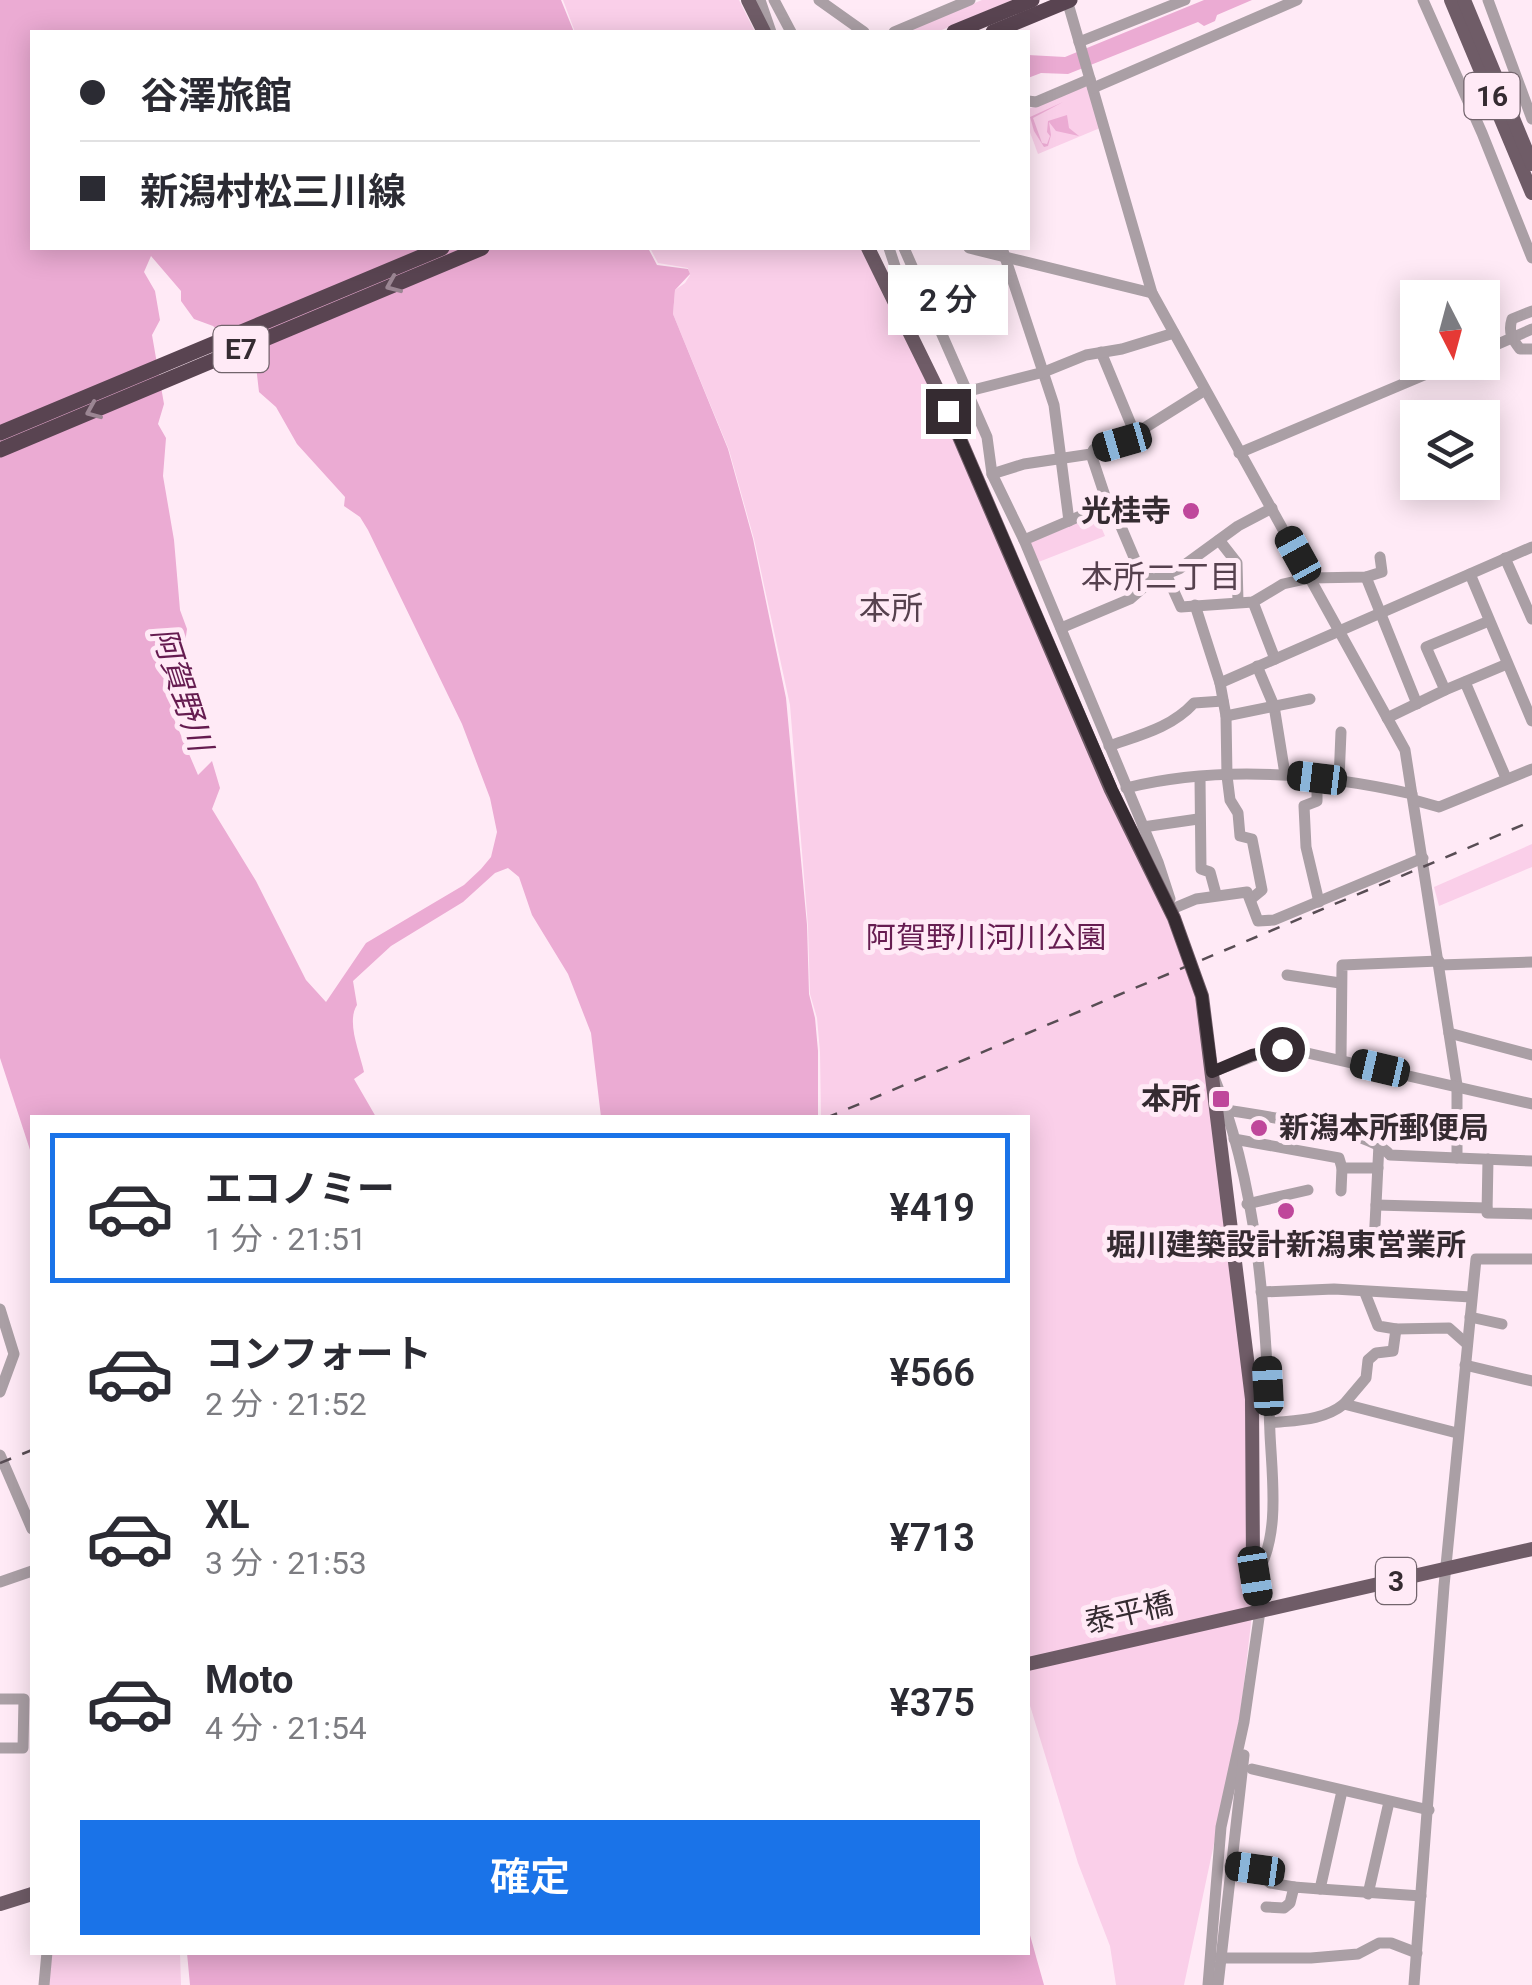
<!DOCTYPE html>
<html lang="ja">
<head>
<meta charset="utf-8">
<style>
	:root { --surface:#fff; --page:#f2f2f3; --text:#2b2b33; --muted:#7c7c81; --line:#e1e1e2; --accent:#1a73e8 }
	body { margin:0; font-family:Roboto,"Noto Sans JP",sans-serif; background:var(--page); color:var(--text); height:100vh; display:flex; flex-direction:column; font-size:38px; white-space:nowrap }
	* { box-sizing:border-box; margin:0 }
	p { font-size:32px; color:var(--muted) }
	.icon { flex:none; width:55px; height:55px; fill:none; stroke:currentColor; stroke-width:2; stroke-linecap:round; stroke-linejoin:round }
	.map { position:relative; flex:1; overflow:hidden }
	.side { position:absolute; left:30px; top:1115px; width:1000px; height:840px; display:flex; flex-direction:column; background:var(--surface); border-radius:0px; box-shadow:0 5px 25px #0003 }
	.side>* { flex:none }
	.banner { position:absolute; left:30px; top:30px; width:1000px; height:220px; border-radius:0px; box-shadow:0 5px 25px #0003; display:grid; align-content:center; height:220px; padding:0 50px; background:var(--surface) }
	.needle { width:65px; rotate:174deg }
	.tools { position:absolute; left:1400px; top:280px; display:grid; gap:20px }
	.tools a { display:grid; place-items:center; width:100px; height:100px; border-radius:0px; background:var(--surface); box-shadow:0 5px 25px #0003; font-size:50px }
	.end { position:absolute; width:45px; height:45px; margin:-22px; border:12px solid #352b31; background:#fff; box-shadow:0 0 0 5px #fff }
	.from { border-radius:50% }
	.bubble { position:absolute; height:70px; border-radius:0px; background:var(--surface); box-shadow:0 5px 25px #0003; font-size:32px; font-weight:600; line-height:70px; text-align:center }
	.car { position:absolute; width:30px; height:60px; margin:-30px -15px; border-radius:12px; box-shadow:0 0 8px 2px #0007; background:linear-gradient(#222 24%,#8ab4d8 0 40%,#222 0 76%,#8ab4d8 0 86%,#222 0) }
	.banner b { display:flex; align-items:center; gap:35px; height:95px; font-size:38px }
	.banner b+b { border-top:2px solid var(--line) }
	.banner i { width:25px; height:25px; background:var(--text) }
	ul { padding:18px 0 0; list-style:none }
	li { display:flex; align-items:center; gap:30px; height:150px; margin:0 20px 15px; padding:0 30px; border:5px solid transparent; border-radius:0px }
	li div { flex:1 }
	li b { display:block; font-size:38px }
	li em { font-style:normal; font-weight:600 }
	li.on { border-color:var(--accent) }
	li>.icon { width:90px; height:90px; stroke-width:1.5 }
	.primary-button { display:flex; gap:20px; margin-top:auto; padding:20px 50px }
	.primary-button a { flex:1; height:115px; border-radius:0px; background:var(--accent); color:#fff; font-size:40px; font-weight:600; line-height:115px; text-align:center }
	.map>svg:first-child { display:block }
</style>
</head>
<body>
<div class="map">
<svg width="1532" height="1985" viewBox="0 0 1532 1985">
	<rect width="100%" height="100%" fill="#ffeaf6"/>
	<g fill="#facfe9">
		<polygon points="563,0 739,0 755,32 575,32"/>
		<polygon points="982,0 1012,0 937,32 904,32"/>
		<polygon points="1087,86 1100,128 1038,154 1028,127 1028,109"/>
		<polygon points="650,248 865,248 957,440 1165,905 1198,996 1248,1403 1251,1623 1239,1726 1184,1985 1116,1985 1110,1946 1078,1863 1028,1699 1028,1118 821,1117 820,1052 817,1018 810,994 808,926 790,705 754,539 729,450 673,314 675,290 685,283 690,275 688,268 658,263"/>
		<polygon points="1096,515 1105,536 1036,563 1027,544"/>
		<polygon points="1532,844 1532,867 1439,906 1434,887"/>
		<polygon points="51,1953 180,1953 181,1985 48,1985"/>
	</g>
	<g fill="#ebabd3" fill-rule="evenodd">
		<path d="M0,0H561L574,32H32V248H648L657,265L688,269L690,274L675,290L673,314L728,449L753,539L786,698L807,925L809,994L815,1018L818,1051V1117H601L591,1033L568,974L532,915L519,877L508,868L495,873L463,902L391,946L353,981L357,1005C346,1022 360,1053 364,1072L354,1079L376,1117L32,1118V1156L0,1058ZM151,256L181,291V301L194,319L213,326L256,366L259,392L276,407L297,444L345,497L344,506L360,517L368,530L462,724L490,798L497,832L491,857L481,869L464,885L366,943L326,1002L306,980L256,881L212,809L220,788L212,761L198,775L174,719L187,629L180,610L174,540L163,476L166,438L158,424L164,404L152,335L160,320L155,291L144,272Z"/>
		<polygon points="1204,0 1252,0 1217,15 1215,21 1204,26 1198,22 1068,74 1041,73 1028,78 1028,55 1065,57"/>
		<polygon points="1063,102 1033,118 1042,143 1047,144 1050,136 1047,132 1048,121 1067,115 1069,128 1079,136 1056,131 1049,122 1051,135 1048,146 1044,147 1034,131 1030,117"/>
		<polygon points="1028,1928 1044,1985 190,1985 187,1953 1028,1952"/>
	</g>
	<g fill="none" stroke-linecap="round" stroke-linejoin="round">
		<g stroke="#aa9fa5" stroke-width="11">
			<polyline points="760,0 771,32"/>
			<polyline points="774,0 791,32"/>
			<polyline points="819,0 864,32"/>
			<polyline points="1067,0 1152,293 1405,750 1457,1085 1457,1158 1532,1161"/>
			<polyline points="1423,0 1482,133 1532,258"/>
			<polyline points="1488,0 1532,119"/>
			<polyline points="894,32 970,0"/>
			<polyline points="1079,42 1185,0"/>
			<polyline points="1093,88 1297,0"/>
			<polyline points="1028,101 1036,102 1090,79"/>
			<polyline points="889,248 910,312 905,323"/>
			<polyline points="904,248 987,437 992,474 1024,540 1158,862 1170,899"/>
			<polyline points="969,248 1152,293"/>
			<polyline points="1002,248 1054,405 1069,521"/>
			<path d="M1532,311L1512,319C1508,332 1512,339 1520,349H1532"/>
			<polyline points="1482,351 1532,329"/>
			<polyline points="1101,352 1135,434"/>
			<polyline points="969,391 1044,372 1086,355 1122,349 1174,333"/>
			<polyline points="1239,453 1455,362"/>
			<polyline points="1091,454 1108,505"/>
			<polyline points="992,474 1024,464 1091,454 1094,449 1122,442 1205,390"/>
			<polyline points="1024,540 1111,503 1136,562 1152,580"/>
			<polyline points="1219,540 1237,563 1238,602"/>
			<polyline points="1505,558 1532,619"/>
			<polyline points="1166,574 1181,607 1253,602 1283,584 1310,578 1366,577 1382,572 1380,557"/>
			<polyline points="1470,574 1532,721"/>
			<polyline points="1366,577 1417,704"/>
			<polyline points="1253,602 1275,659"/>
			<polyline points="1195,605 1220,683 1226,716 1227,776 1230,800 1238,813 1240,836 1252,839 1262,890 1251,899"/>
			<polyline points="1489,621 1426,647 1445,690 1507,664"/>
			<polyline points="1061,628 1130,599 1152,580 1179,569 1238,526 1272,508"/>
			<polyline points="1257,666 1274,706 1285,774"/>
			<polyline points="1465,682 1506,778"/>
			<polyline points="1220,683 1532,547"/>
			<polyline points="1226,716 1310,699"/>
			<polyline points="1387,718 1445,690"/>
			<path d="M1109,746C1140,735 1171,728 1194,703L1223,701"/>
			<polyline points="1317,777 1317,801 1304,806 1306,847 1319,902"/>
			<polyline points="1200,778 1201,869 1210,872 1216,894"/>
			<polyline points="1339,780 1341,732"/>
			<path d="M1126,788C1219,765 1319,773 1412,794"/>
			<polyline points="1414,800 1439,807 1532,769"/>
			<polyline points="1143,827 1198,819"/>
			<polyline points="1172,909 1196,899 1247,892 1258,921 1274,920 1423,858"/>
			<polyline points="1439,965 1532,962"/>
			<polyline points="1287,975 1340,983"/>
			<polyline points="1449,1033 1532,1055"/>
			<polyline points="1341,1059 1342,965 1439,961"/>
			<path d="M1227,1110C1261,1116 1372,1130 1390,1155L1457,1158"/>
			<polyline points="1234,1139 1339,1158 1342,1168"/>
			<polyline points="1488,1159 1487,1213 1532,1214"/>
			<polyline points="1341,1191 1342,1168 1378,1168"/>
			<polyline points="1247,1204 1308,1190"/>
			<polyline points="1376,1205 1487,1208"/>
			<polyline points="1374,1245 1379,1144"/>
			<polyline points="1261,1292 1334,1289 1471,1297"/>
			<polyline points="1365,1293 1378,1326 1396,1329 1449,1328 1467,1344"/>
			<polyline points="0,1309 14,1354 0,1392"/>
			<polyline points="1470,1317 1502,1324"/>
			<polyline points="1465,1365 1532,1381"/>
			<polyline points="1344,1404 1366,1378 1368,1360 1376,1353 1393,1351 1396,1329"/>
			<path d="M1270,1423C1296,1420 1323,1421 1344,1404L1457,1433"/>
			<polyline points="0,1455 32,1529"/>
			<path d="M1255,1576C1281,1539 1272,1477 1270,1434C1266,1314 1258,1184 1212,1072L1267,1051L1294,1050L1532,1104"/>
			<polyline points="0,1582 32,1571"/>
			<polyline points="0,1699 24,1699 23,1748 0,1748"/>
			<polyline points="1252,1769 1429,1810"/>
			<polyline points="1342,1791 1320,1889 1421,1896"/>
			<polyline points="1230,1866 1255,1869 1270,1883 1294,1887"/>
			<polyline points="1368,1894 1389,1802"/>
			<polyline points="1266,1907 1284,1908 1290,1903 1294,1887 1320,1889"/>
			<polyline points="1220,1958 1311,1958 1358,1954 1379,1943 1391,1943 1417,1953"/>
			<polyline points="44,1985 47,1952"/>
			<polyline points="1208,1985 1221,1827 1244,1722 1260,1611"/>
			<polyline points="1218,1985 1244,1755"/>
			<polyline points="1414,1985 1444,1586 1476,1259 1532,1259"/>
		</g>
		<g stroke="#6f5c67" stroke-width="14">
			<polyline points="748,0 764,32"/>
			<polyline points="1451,0 1532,193"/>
			<polyline points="1464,0 1532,164"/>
			<polyline points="868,248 948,411 1111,790 1174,918 1202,996 1252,1399 1253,1566 1260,1611"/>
			<polyline points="1028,1664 1532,1549"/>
			<polyline points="0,1904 32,1894"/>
		</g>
		<g stroke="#594451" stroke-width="15">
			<polyline points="954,32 1032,0"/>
			<polyline points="0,433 442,248"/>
			<polyline points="0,450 482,248"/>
		</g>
		<g stroke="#584d54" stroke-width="2.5" stroke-dasharray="12 12" stroke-linecap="butt">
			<polyline points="826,1118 1532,821"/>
			<polyline points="0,1463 32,1450"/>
		</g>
		<polyline stroke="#594451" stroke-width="15" points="993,32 1070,0"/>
	</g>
	<defs><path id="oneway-chevron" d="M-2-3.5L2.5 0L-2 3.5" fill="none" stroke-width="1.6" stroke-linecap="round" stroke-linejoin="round" transform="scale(2.5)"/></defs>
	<g stroke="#9b8693">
		<use href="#oneway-chevron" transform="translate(393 285) rotate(157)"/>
		<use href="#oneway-chevron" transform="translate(93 411) rotate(157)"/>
	</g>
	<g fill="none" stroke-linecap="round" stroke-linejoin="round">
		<polyline stroke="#352b31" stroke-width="12" points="948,411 1112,790 1174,918 1202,996 1212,1072 1252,1055 1282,1049"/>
	</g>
	<g fill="#bf479b" stroke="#ffeaf6" stroke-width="4">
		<circle cx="1191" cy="511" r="10"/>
		<rect x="1211" y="1089" width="20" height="20" rx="5"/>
		<circle cx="1259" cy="1128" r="10"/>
		<circle cx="1286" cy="1211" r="10"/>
	</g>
	<g text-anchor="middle" stroke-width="10" stroke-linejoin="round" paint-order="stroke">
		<g fill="#ffeaf6" stroke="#72646c" stroke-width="2.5">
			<rect x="1464.5" y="73" width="55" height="46" rx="8"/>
			<rect x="213.5" y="326" width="55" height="46" rx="8"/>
			<rect x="1376" y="1558" width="40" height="46" rx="8"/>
		</g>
		<g font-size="28" font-weight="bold" fill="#352b31">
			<text x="1492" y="106">16</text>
			<text x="241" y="359">E7</text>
			<text x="1396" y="1591">3</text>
		</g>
		<g font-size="30" font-weight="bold" fill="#352b31" stroke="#ffeaf6" text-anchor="end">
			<text x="1171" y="521">光桂寺</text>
			<text x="1201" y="1109">本所</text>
			<text x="1279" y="1138" text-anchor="start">新潟本所郵便局</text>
			<text x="1286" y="1255" text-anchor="middle">堀川建築設計新潟東営業所</text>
		</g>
		<g font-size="30" fill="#661d51" stroke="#ffeaf6">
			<text x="986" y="948">阿賀野川河川公園</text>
		</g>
		<g font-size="30" fill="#352b31" stroke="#ffeaf6">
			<text transform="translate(1129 1613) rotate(-13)" y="10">泰平橋</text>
		</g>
		<g font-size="32" fill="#56414e" stroke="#ffeaf6">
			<text x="1161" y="588">本所二丁目</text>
			<text x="891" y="619">本所</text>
		</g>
		<g font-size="32" font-style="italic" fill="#651c50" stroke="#ffeaf6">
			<text transform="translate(182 689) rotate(72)" y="11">阿賀野川</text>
		</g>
	</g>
</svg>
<div class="tools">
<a><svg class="needle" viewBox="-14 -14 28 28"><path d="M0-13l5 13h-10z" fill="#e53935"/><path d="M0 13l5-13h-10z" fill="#7c7c81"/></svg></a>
<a><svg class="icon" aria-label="layers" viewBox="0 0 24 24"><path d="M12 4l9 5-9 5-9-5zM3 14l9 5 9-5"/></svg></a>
</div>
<i class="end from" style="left:1282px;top:1049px"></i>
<i class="end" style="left:948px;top:411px"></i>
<div class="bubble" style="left:888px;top:265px;width:120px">2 分</div>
<i class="car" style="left:1122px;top:442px;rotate:254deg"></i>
<i class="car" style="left:1298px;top:555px;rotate:331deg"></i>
<i class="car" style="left:1317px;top:778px;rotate:277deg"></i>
<i class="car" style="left:1380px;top:1068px;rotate:283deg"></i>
<i class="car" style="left:1268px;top:1386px;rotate:357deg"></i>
<i class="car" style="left:1255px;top:1576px;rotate:171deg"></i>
<i class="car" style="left:1255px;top:1869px;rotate:278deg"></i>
<div class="banner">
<b><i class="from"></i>谷澤旅館</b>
<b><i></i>新潟村松三川線</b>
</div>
<section class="side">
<ul>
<li class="on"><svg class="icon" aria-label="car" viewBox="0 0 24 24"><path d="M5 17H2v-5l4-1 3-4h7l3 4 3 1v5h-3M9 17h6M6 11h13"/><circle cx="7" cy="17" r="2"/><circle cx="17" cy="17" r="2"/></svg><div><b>エコノミー</b><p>1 分 · 21:51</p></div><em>¥419</em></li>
<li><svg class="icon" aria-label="car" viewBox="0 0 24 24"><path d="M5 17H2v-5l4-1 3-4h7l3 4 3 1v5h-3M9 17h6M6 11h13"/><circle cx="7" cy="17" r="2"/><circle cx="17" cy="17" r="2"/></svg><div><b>コンフォート</b><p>2 分 · 21:52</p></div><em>¥566</em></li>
<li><svg class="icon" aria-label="car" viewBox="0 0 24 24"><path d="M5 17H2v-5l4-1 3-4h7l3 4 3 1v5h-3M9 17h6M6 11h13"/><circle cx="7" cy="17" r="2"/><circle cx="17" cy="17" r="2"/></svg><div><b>XL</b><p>3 分 · 21:53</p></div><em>¥713</em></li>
<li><svg class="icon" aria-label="car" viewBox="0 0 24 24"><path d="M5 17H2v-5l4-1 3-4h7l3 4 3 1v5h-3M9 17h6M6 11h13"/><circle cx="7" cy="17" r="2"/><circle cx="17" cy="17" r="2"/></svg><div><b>Moto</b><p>4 分 · 21:54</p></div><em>¥375</em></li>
</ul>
<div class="primary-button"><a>確定</a></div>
</section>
</div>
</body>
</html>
